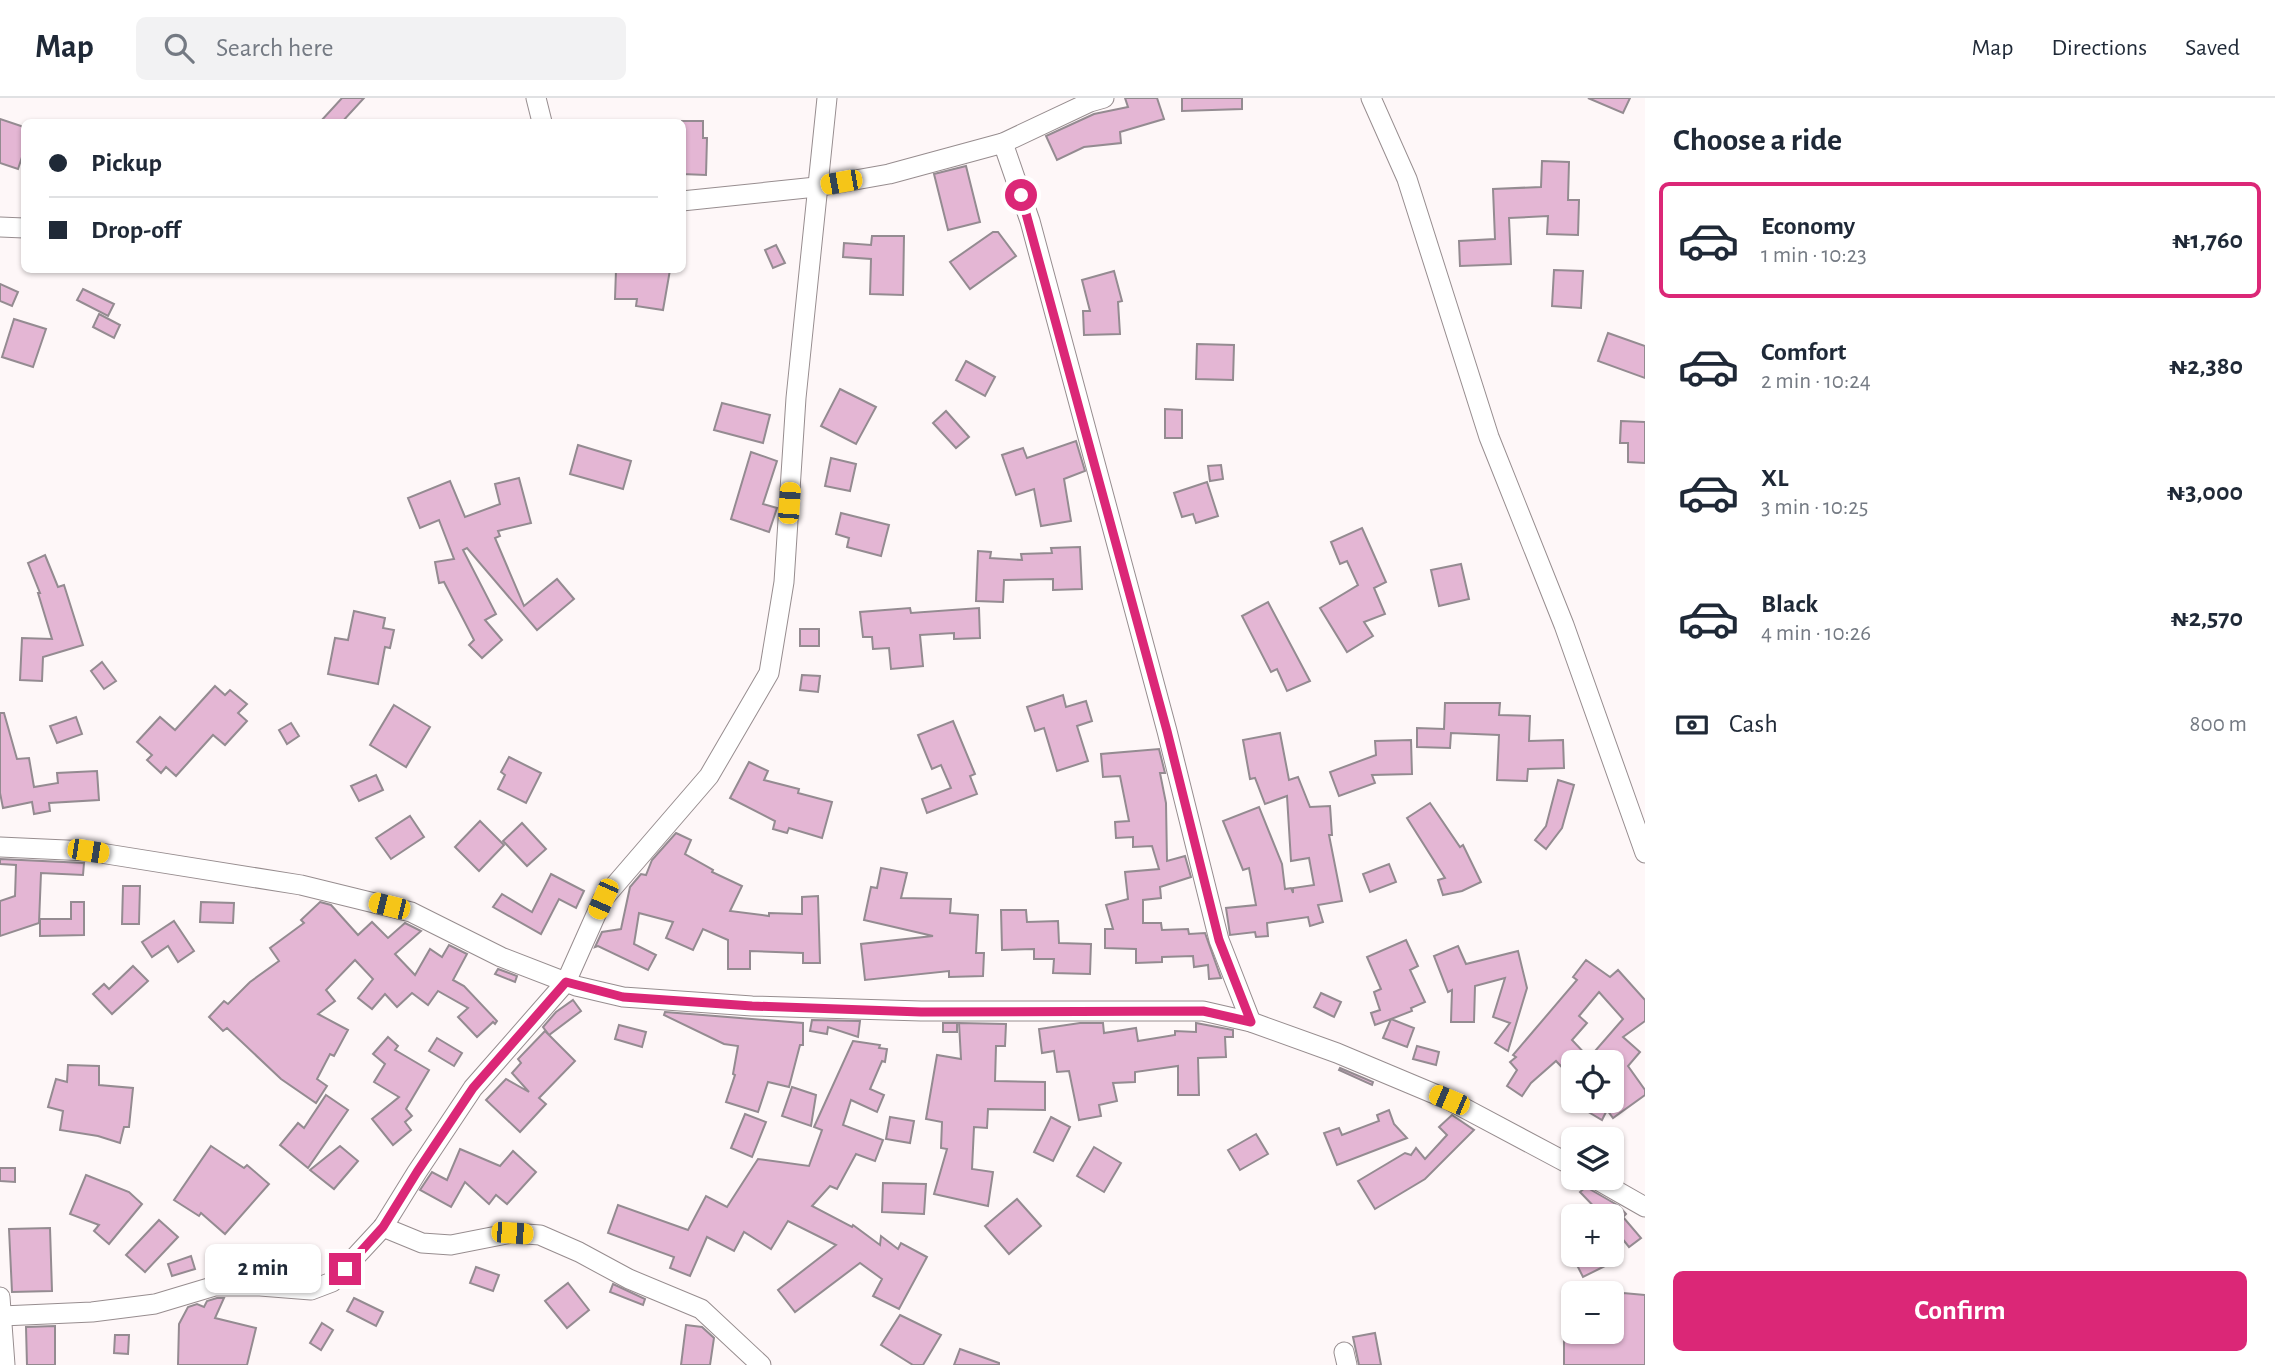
<!DOCTYPE html>
<html lang="en">
<head>
<meta charset="utf-8">
<style>
	:root { --surface:#fff; --page:#f2f2f3; --text:#1f2937; --muted:#747a83; --line:#e0e1e3; --accent:#db2777 }
	body { margin:0; font-family:"Alegreya Sans",sans-serif; background:var(--page); color:var(--text); height:100vh; display:flex; flex-direction:column; font-size:26px; white-space:nowrap }
	* { box-sizing:border-box; margin:0 }
	p { font-size:23px; color:var(--muted) }
	.icon { flex:none; width:38px; height:38px; fill:none; stroke:currentColor; stroke-width:2; stroke-linecap:round; stroke-linejoin:round }
	.map { position:relative; flex:1; overflow:hidden }
	.sheet { display:flex; flex-direction:column; background:var(--surface); width:630px }
	.sheet>* { flex:none }
	.hud { position:absolute; left:21px; top:21px; width:665px; height:154px; border-radius:10px; box-shadow:0 2px 5px #0004; display:grid; align-content:center; height:154px; padding:0 28px; background:var(--surface) }
	.fabs { position:absolute; left:1561px; top:952px; display:grid; gap:14px }
	.fabs a { display:grid; place-items:center; width:63px; height:63px; border-radius:10px; background:var(--surface); box-shadow:0 2px 5px #0004; font-size:35px }
	.end { position:absolute; width:32px; height:32px; margin:-16px; border:9px solid #db2777; background:#fff; box-shadow:0 0 0 4px #fff }
	.from { border-radius:50% }
	.bubble { position:absolute; height:49px; border-radius:10px; background:var(--surface); box-shadow:0 2px 5px #0004; font-size:23px; font-weight:700; line-height:49px; text-align:center }
	.car { position:absolute; width:21px; height:42px; margin:-21px -10px; border-radius:9px; box-shadow:0 0 5px 2px #0007; background:linear-gradient(#f5c518 24%,#345 0 40%,#f5c518 0 76%,#345 0 86%,#f5c518 0) }
	.hud b { display:flex; align-items:center; gap:24px; height:66px; font-size:26px }
	.hud b+b { border-top:2px solid var(--line) }
	.hud i { width:18px; height:18px; background:var(--text) }
	ul { padding:0; list-style:none }
	li { display:flex; align-items:center; gap:21px; height:116px; margin:0 14px 10px; padding:0 14px; border:4px solid transparent; border-radius:10px }
	li div { flex:1 }
	li b { display:block; font-size:26px }
	li em { font-style:normal; font-weight:700 }
	li.on { border-color:var(--accent) }
	li>.icon { width:63px; height:63px; stroke-width:1.5 }
	h2 { padding:0 28px; font-size:32px; line-height:84px }
	.pay { display:flex; align-items:center; gap:18px; height:77px; padding:0 28px; font-size:26px }
	.pay p { margin-inline-start:auto }
	.cta { display:flex; gap:14px; margin-top:auto; padding:14px 28px }
	.cta a { flex:1; height:80px; border-radius:10px; background:var(--accent); color:#fff; font-size:28px; font-weight:700; line-height:80px; text-align:center }
	header { display:flex; align-items:center; gap:42px; box-sizing:border-box; height:98px; padding:0 35px; background:var(--surface); border-bottom:2px solid var(--line) }
	header strong { font-size:33px }
	nav { display:flex; gap:38px; margin-inline-start:auto; font-size:24px }
	.search { width:490px; height:63px; background:var(--page); display:flex; align-items:center; gap:18px; box-sizing:border-box; padding:0 24px; border-radius:10px; color:var(--muted); font-size:26px }
	main { display:flex; flex:1; min-height:0 }
	.map>svg:first-child { display:block }
</style>
</head>
<body>
<header>
<strong>Map</strong>
<div class="search"><svg class="icon" aria-label="search" viewBox="0 0 24 24"><circle cx="10" cy="10" r="6"/><path d="M15 15l6 6"/></svg>Search here</div>
<nav><a>Map</a><a>Directions</a><a>Saved</a></nav>
</header>
<main>
<div class="map">
<svg width="1645" height="1267" viewBox="0 0 1645 1267">
	<rect width="100%" height="100%" fill="#fef7f8"/>
	<g fill="#e4b6d4" stroke="#948b91" stroke-width="2" fill-rule="evenodd">
		<polygon points="342,0 364,0 342,24 320,24"/>
		<polygon points="1125,0 1157,0 1164,21 1120,34 1121,45 1084,49 1057,62 1046,38 1094,16 1128,9"/>
		<polygon points="1182,0 1242,0 1242,11 1182,13"/>
		<polygon points="1588,0 1630,0 1623,15"/>
		<polygon points="0,21 24,29 24,53 18,71 0,65"/>
		<polygon points="682,23 703,23 703,40 707,40 706,77 682,76"/>
		<polygon points="1542,63 1569,64 1568,102 1579,102 1578,137 1547,136 1548,118 1509,120 1511,166 1460,168 1459,143 1495,141 1493,91 1541,89"/>
		<polygon points="966,68 980,124 948,132 934,76"/>
		<polygon points="993,134 998,134 1016,158 970,191 950,164"/>
		<polygon points="872,138 904,138 903,197 870,196 871,161 843,159 844,145 871,147"/>
		<polygon points="776,147 785,165 773,170 765,152"/>
		<polygon points="616,172 670,172 663,212 636,208 637,201 615,201"/>
		<polygon points="1554,172 1583,173 1581,210 1552,208"/>
		<polygon points="1114,173 1122,203 1118,204 1120,236 1084,237 1083,213 1090,213 1082,182"/>
		<polygon points="0,186 18,194 12,208 0,203"/>
		<polygon points="83,191 114,206 108,218 77,202"/>
		<polygon points="99,216 120,227 114,240 93,229"/>
		<polygon points="14,221 46,231 33,269 2,259"/>
		<polygon points="1608,235 1645,248 1645,280 1598,263"/>
		<polygon points="1197,246 1234,247 1233,282 1196,281"/>
		<polygon points="966,263 995,279 985,298 956,282"/>
		<polygon points="840,291 876,309 856,346 821,328"/>
		<polygon points="722,305 770,317 763,345 714,332"/>
		<polygon points="1165,311 1182,312 1182,340 1165,340"/>
		<polygon points="946,313 969,339 956,350 933,325"/>
		<polygon points="1621,323 1645,324 1645,365 1628,364 1628,345 1620,345"/>
		<polygon points="1076,343 1085,373 1064,381 1071,423 1041,428 1034,391 1016,397 1002,357 1023,350 1027,360"/>
		<polygon points="578,347 631,363 623,391 570,376"/>
		<polygon points="751,354 777,363 763,406 777,410 769,434 731,421"/>
		<polygon points="831,360 856,366 850,393 825,388"/>
		<polygon points="1221,367 1223,381 1210,383 1208,368"/>
		<polygon points="519,380 531,425 498,433 500,438 495,440 524,508 557,481 574,501 537,532 467,450 463,452 496,516 485,522 502,542 482,560 469,547 474,542 444,484 439,485 435,464 454,461 439,422 420,430 408,400 450,383 465,419 500,406 495,386"/>
		<polygon points="1207,384 1218,418 1196,425 1193,416 1182,419 1174,395"/>
		<polygon points="841,415 889,427 881,458 847,449 849,440 836,436"/>
		<polygon points="1362,430 1386,484 1374,490 1385,516 1364,524 1373,538 1347,554 1320,510 1358,487 1347,463 1340,466 1331,444"/>
		<polygon points="1080,449 1082,491 1053,492 1053,481 1004,482 1003,504 976,503 978,453 991,454 990,460 1022,462 1021,456 1052,455 1051,450"/>
		<polygon points="45,457 58,489 64,487 83,547 43,559 42,583 20,582 22,540 52,541 38,495 40,495 28,465"/>
		<polygon points="1461,466 1469,501 1439,508 1431,472"/>
		<polygon points="1268,504 1310,583 1287,593 1277,571 1271,574 1242,518"/>
		<polygon points="910,510 911,515 979,510 980,540 954,541 954,535 920,537 923,568 891,571 889,550 873,551 872,539 863,539 860,514"/>
		<polygon points="354,513 385,520 383,530 394,532 390,550 385,549 378,586 328,576 335,540 348,542"/>
		<rect x="800" y="531" width="19" height="17"/>
		<polygon points="102,564 116,583 104,591 91,573"/>
		<polygon points="802,577 820,578 818,594 800,592"/>
		<polygon points="215,588 225,597 230,592 247,606 238,615 247,623 225,647 213,637 176,678 166,669 161,675 147,662 152,657 137,644 160,619 175,632"/>
		<polygon points="1063,597 1066,609 1086,603 1092,623 1077,628 1088,663 1057,673 1044,630 1035,633 1027,609"/>
		<polygon points="1445,605 1500,605 1499,617 1530,618 1529,643 1563,642 1564,670 1528,671 1527,683 1497,682 1499,637 1451,635 1450,650 1417,649 1417,630 1444,631"/>
		<polygon points="394,607 430,629 406,669 370,647"/>
		<polygon points="0,615 4,615 17,661 29,660 34,689 58,685 57,675 97,673 99,702 49,705 50,713 34,716 32,704 3,710 0,695"/>
		<polygon points="76,619 82,636 57,645 50,628"/>
		<polygon points="953,623 975,676 970,678 977,696 927,715 922,701 951,690 941,667 932,671 918,637"/>
		<polygon points="291,625 299,638 287,646 279,632"/>
		<polygon points="1280,635 1289,682 1298,679 1310,709 1330,708 1332,737 1329,737 1342,803 1318,807 1323,824 1310,828 1308,819 1267,825 1268,838 1256,839 1255,834 1230,837 1226,810 1256,807 1249,770 1243,772 1223,723 1259,709 1282,766 1285,791 1291,790 1293,795 1293,790 1314,787 1309,760 1291,763 1287,698 1265,706 1255,680 1250,681 1243,642"/>
		<polygon points="1411,642 1412,676 1372,677 1375,685 1339,698 1330,674 1376,657 1375,643"/>
		<polygon points="1159,651 1165,675 1160,675 1166,705 1167,763 1185,758 1191,779 1160,789 1161,800 1143,802 1143,825 1161,825 1162,832 1188,831 1189,836 1205,835 1221,880 1209,881 1208,867 1194,869 1193,858 1162,859 1162,864 1136,865 1136,851 1105,850 1105,831 1113,831 1106,807 1128,801 1125,774 1159,771 1152,748 1133,749 1133,739 1116,740 1115,724 1129,723 1120,678 1103,679 1101,656"/>
		<polygon points="509,659 541,675 526,705 498,691 505,677 501,674"/>
		<polygon points="749,664 768,673 764,682 799,691 798,695 832,704 822,740 789,730 787,735 773,731 775,723 730,700"/>
		<polygon points="376,677 383,692 359,703 351,688"/>
		<polygon points="1558,682 1574,687 1562,730 1546,751 1535,742 1546,728"/>
		<polygon points="1430,705 1460,749 1463,747 1481,784 1462,793 1443,797 1438,782 1445,780 1407,720"/>
		<polygon points="410,718 424,739 391,761 376,740"/>
		<polygon points="480,723 504,747 479,773 455,749"/>
		<polygon points="522,725 546,751 527,768 503,743"/>
		<polygon points="676,735 691,742 685,756 713,772 712,774 742,788 730,813 769,818 769,815 802,816 802,799 818,798 820,865 803,865 803,855 750,853 750,871 728,871 728,842 703,831 693,852 666,840 673,824 639,815 634,846 656,857 648,872 598,848 595,849 602,834 621,831 630,789 641,776 646,777 652,762"/>
		<polygon points="0,761 84,765 83,777 41,775 39,825 0,838 0,803 15,798 16,767 0,766"/>
		<polygon points="1389,766 1396,784 1370,794 1363,776"/>
		<polygon points="881,770 907,775 901,800 951,801 950,815 978,817 976,855 984,855 983,878 949,879 949,873 865,882 861,846 933,838 864,822 871,789 877,790"/>
		<polygon points="551,776 584,793 576,810 559,801 541,836 493,809 502,796 532,814"/>
		<polygon points="123,788 140,788 139,826 122,826"/>
		<polygon points="71,804 84,804 84,837 40,838 40,821 71,821"/>
		<polygon points="201,804 234,805 233,825 200,824"/>
		<polygon points="320,804 331,807 358,837 372,824 388,840 405,825 421,833 395,856 415,877 430,851 442,859 449,847 467,856 453,882 464,888 497,923 495,926 493,924 477,939 458,919 468,910 438,893 428,907 412,895 397,909 385,896 372,911 358,900 373,881 355,862 326,892 335,903 318,916 348,932 334,958 330,956 317,981 327,988 316,1005 281,981 227,930 223,933 209,919 224,903 228,906 250,884 279,863 270,850 304,825 301,822"/>
		<polygon points="1001,812 1026,812 1027,824 1058,823 1059,845 1091,846 1090,876 1053,875 1054,861 1034,861 1034,851 1002,852"/>
		<polygon points="174,823 194,853 178,864 168,848 152,859 142,844"/>
		<polygon points="1406,842 1418,868 1410,872 1425,904 1411,910 1412,913 1391,921 1414,930 1407,949 1383,940 1391,921 1375,927 1371,915 1380,912 1374,894 1381,891 1367,859"/>
		<polygon points="1458,848 1466,866 1518,853 1527,890 1508,953 1495,945 1510,925 1493,919 1505,880 1475,888 1474,924 1451,924 1452,892 1448,894 1434,858"/>
		<path d="M1586,862L1610,879L1618,872L1645,902V923L1623,939L1640,954L1628,968L1645,992V997L1613,1020L1607,1012L1602,1022L1585,1012L1591,1003H1612V986L1622,979L1612,971V964H1573V981L1556,963L1531,985L1522,998L1507,988L1517,972L1510,964L1516,959L1513,957L1577,882L1573,879ZM1599,894L1623,921L1589,960L1572,942L1587,925L1579,918Z"/>
		<polygon points="133,868 148,883 112,916 93,896 104,886 109,891"/>
		<polygon points="498,871 517,878 515,884 495,876"/>
		<polygon points="1321,895 1341,904 1334,919 1314,909"/>
		<polygon points="573,902 581,913 549,937 543,929 556,914"/>
		<polygon points="665,914 803,925 803,947 800,947 789,989 768,984 758,1014 726,1004 735,977 733,976 738,948 724,946 664,917"/>
		<polygon points="812,922 860,923 858,939 828,929 827,936 810,933"/>
		<rect x="943" y="925" width="14" height="9"/>
		<polygon points="959,925 1006,926 1005,948 996,948 995,983 1045,984 1045,1012 988,1011 987,1030 974,1029 972,1071 993,1074 988,1108 934,1096 947,1051 941,1050 942,1024 926,1021 937,957 961,961"/>
		<polygon points="1080,925 1103,925 1104,935 1136,930 1138,943 1175,937 1175,933 1196,934 1196,925 1233,932 1233,939 1225,939 1226,959 1198,960 1199,997 1178,997 1178,968 1135,974 1135,984 1113,985 1117,1003 1099,1007 1101,1018 1079,1022 1069,973 1057,974 1054,953 1042,955 1039,931"/>
		<polygon points="619,927 646,934 642,949 615,941"/>
		<polygon points="545,933 575,963 539,1000 546,1006 520,1034 486,1002 506,981 529,994 512,975 521,965 518,961"/>
		<polygon points="388,939 398,948 395,952 429,972 406,1011 412,1018 405,1024 411,1032 393,1047 372,1021 399,999 374,984 385,966 373,956"/>
		<polygon points="437,940 462,955 454,968 429,953"/>
		<polygon points="853,943 880,947 879,950 887,951 885,964 882,963 870,991 884,997 877,1014 851,1002 843,1027 883,1042 875,1063 856,1056 837,1091 830,1088 812,1108 852,1129 853,1127 880,1147 881,1138 898,1151 901,1145 927,1159 899,1211 873,1198 882,1181 860,1165 795,1214 778,1192 836,1147 788,1123 771,1151 744,1134 734,1153 707,1139 690,1178 670,1170 674,1159 608,1135 618,1107 688,1132 706,1098 727,1109 758,1061 809,1068 822,1032 814,1029"/>
		<polygon points="1417,948 1439,954 1436,967 1413,961"/>
		<polygon points="68,967 99,968 99,987 133,990 129,1029 124,1029 120,1045 98,1038 60,1032 63,1013 48,1009 56,981 67,984"/>
		<polygon points="1340,970 1373,984 1372,987 1339,972"/>
		<polygon points="792,989 816,997 811,1028 782,1018"/>
		<polygon points="326,997 348,1012 308,1070 280,1047 298,1025 304,1030"/>
		<polygon points="1389,1012 1394,1026 1407,1040 1337,1067 1324,1035 1339,1030 1342,1037 1379,1023 1377,1017"/>
		<polygon points="745,1016 766,1024 752,1059 731,1050"/>
		<polygon points="1452,1017 1474,1032 1425,1081 1375,1111 1358,1083 1405,1055 1411,1057 1416,1050 1425,1061 1447,1037 1439,1029"/>
		<polygon points="890,1019 914,1023 910,1045 886,1041"/>
		<polygon points="1051,1019 1070,1029 1053,1063 1034,1054"/>
		<polygon points="1256,1036 1268,1056 1240,1072 1228,1052"/>
		<polygon points="211,1048 244,1070 247,1067 269,1086 225,1136 201,1115 199,1118 174,1102"/>
		<polygon points="340,1048 358,1063 334,1091 310,1072"/>
		<polygon points="1094,1049 1121,1065 1104,1094 1077,1078"/>
		<polygon points="460,1051 500,1068 513,1053 536,1074 507,1106 496,1097 489,1106 465,1084 451,1109 420,1092 432,1074 447,1082"/>
		<polygon points="0,1070 15,1070 15,1084 0,1083"/>
		<polygon points="86,1077 129,1094 142,1106 109,1146 94,1133 99,1127 70,1116"/>
		<polygon points="883,1085 926,1086 924,1116 882,1114"/>
		<polygon points="1586,1089 1619,1108 1626,1116 1623,1119 1641,1140 1629,1149 1612,1128 1612,1118 1603,1118 1580,1094"/>
		<polygon points="1017,1101 1041,1128 1009,1156 985,1128"/>
		<polygon points="159,1122 178,1139 145,1174 126,1157"/>
		<polygon points="50,1130 52,1193 12,1194 9,1131"/>
		<polygon points="1572,1157 1602,1157 1607,1167 1583,1179"/>
		<polygon points="191,1158 195,1171 172,1178 168,1166"/>
		<polygon points="476,1169 499,1177 493,1193 470,1185"/>
		<polygon points="568,1185 589,1212 567,1230 545,1203"/>
		<polygon points="613,1186 645,1201 643,1207 610,1194"/>
		<polygon points="1623,1195 1645,1197 1645,1267 1564,1267 1564,1243 1573,1234 1612,1234 1612,1197"/>
		<polygon points="217,1200 224,1200 215,1220 256,1230 247,1267 178,1267 179,1226 188,1209 197,1206 204,1209 207,1203"/>
		<polygon points="354,1200 383,1214 376,1228 347,1213"/>
		<polygon points="900,1217 941,1237 923,1267 913,1267 881,1247"/>
		<polygon points="322,1225 333,1232 321,1252 310,1245"/>
		<polygon points="686,1227 702,1229 714,1240 710,1267 681,1267"/>
		<polygon points="55,1228 55,1267 27,1267 26,1229"/>
		<polygon points="1375,1235 1381,1267 1359,1267 1353,1239"/>
		<polygon points="115,1237 129,1237 128,1256 114,1255"/>
		<polygon points="960,1251 999,1265 999,1267 954,1267"/>
	</g>
	<g fill="none" stroke-linecap="round" stroke-linejoin="round">
		<defs>
			<g id="minor">
				<polyline points="536,0 542,24"/>
				<polyline points="1371,0 1407,81 1489,339 1564,527 1645,755"/>
				<polyline points="1003,45 1030,123 1167,633 1219,842 1251,924"/>
				<polyline points="682,103 816,89 889,76 1003,45 1090,4 1104,0"/>
				<polyline points="0,129 24,130"/>
				<polyline points="0,749 88,753 301,787 411,814 501,859 576,888 623,899 752,908 921,913 1203,913 1251,924 1337,955 1449,1002 1573,1068"/>
				<polyline points="1594,1080 1645,1109"/>
				<polyline points="383,1129 422,1145 451,1147 512,1135 540,1137 579,1154 629,1181 701,1211 761,1267"/>
				<polyline points="0,1199 5,1267"/>
				<polyline points="2,1218 92,1214 155,1206 215,1188 260,1188 311,1192 332,1184 383,1129 417,1074 473,990 566,884 603,801 709,678 769,575 784,484 796,300 827,0"/>
				<polyline points="1344,1254 1347,1267"/>
			</g>
		</defs>
		<use href="#minor" stroke="#978d8f" stroke-width="21"/>
		<use href="#minor" stroke="#fff" stroke-width="19"/>
	</g>
	<g fill="none" stroke-linecap="round" stroke-linejoin="round">
		<polyline stroke="#db2777" stroke-width="9" points="345,1171 383,1129 417,1074 473,990 566,884 623,899 752,908 921,914 1203,913 1251,924 1219,842 1167,633 1021,97"/>
	</g>
</svg>
<div class="fabs">
<a><svg class="icon" aria-label="locate" viewBox="0 0 24 24"><circle cx="12" cy="12" r="6"/><path d="M12 2v4M12 18v4M2 12h4M18 12h4"/></svg></a>
<a><svg class="icon" aria-label="layers" viewBox="0 0 24 24"><path d="M12 4l9 5-9 5-9-5zM3 14l9 5 9-5"/></svg></a>
<a>+</a>
<a>−</a>
</div>
<i class="end from" style="left:1021px;top:97px"></i>
<i class="end" style="left:345px;top:1171px"></i>
<div class="bubble" style="left:205px;top:1146px;width:116px">2 min</div>
<i class="car" style="left:841px;top:84px;rotate:260deg"></i>
<i class="car" style="left:789px;top:405px;rotate:4deg"></i>
<i class="car" style="left:88px;top:753px;rotate:99deg"></i>
<i class="car" style="left:603px;top:801px;rotate:204deg"></i>
<i class="car" style="left:389px;top:808px;rotate:284deg"></i>
<i class="car" style="left:1449px;top:1002px;rotate:293deg"></i>
<i class="car" style="left:512px;top:1135px;rotate:94deg"></i>
<div class="hud">
<b><i class="from"></i>Pickup</b>
<b><i></i>Drop-off</b>
</div>
</div>
<section class="sheet">
<h2>Choose a ride</h2>
<ul>
<li class="on"><svg class="icon" aria-label="car" viewBox="0 0 24 24"><path d="M5 17H2v-5l4-1 3-4h7l3 4 3 1v5h-3M9 17h6M6 11h13"/><circle cx="7" cy="17" r="2"/><circle cx="17" cy="17" r="2"/></svg><div><b>Economy</b><p>1 min · 10:23</p></div><em>₦1,760</em></li>
<li><svg class="icon" aria-label="car" viewBox="0 0 24 24"><path d="M5 17H2v-5l4-1 3-4h7l3 4 3 1v5h-3M9 17h6M6 11h13"/><circle cx="7" cy="17" r="2"/><circle cx="17" cy="17" r="2"/></svg><div><b>Comfort</b><p>2 min · 10:24</p></div><em>₦2,380</em></li>
<li><svg class="icon" aria-label="car" viewBox="0 0 24 24"><path d="M5 17H2v-5l4-1 3-4h7l3 4 3 1v5h-3M9 17h6M6 11h13"/><circle cx="7" cy="17" r="2"/><circle cx="17" cy="17" r="2"/></svg><div><b>XL</b><p>3 min · 10:25</p></div><em>₦3,000</em></li>
<li><svg class="icon" aria-label="car" viewBox="0 0 24 24"><path d="M5 17H2v-5l4-1 3-4h7l3 4 3 1v5h-3M9 17h6M6 11h13"/><circle cx="7" cy="17" r="2"/><circle cx="17" cy="17" r="2"/></svg><div><b>Black</b><p>4 min · 10:26</p></div><em>₦2,570</em></li>
</ul>
<div class="pay"><svg class="icon" aria-label="cash" viewBox="0 0 24 24"><path d="M3 7h18v10H3z"/><circle cx="12" cy="12" r="2"/></svg>Cash<p>800 m</p></div>
<div class="cta"><a>Confirm</a></div>
</section>
</main>
</body>
</html>
